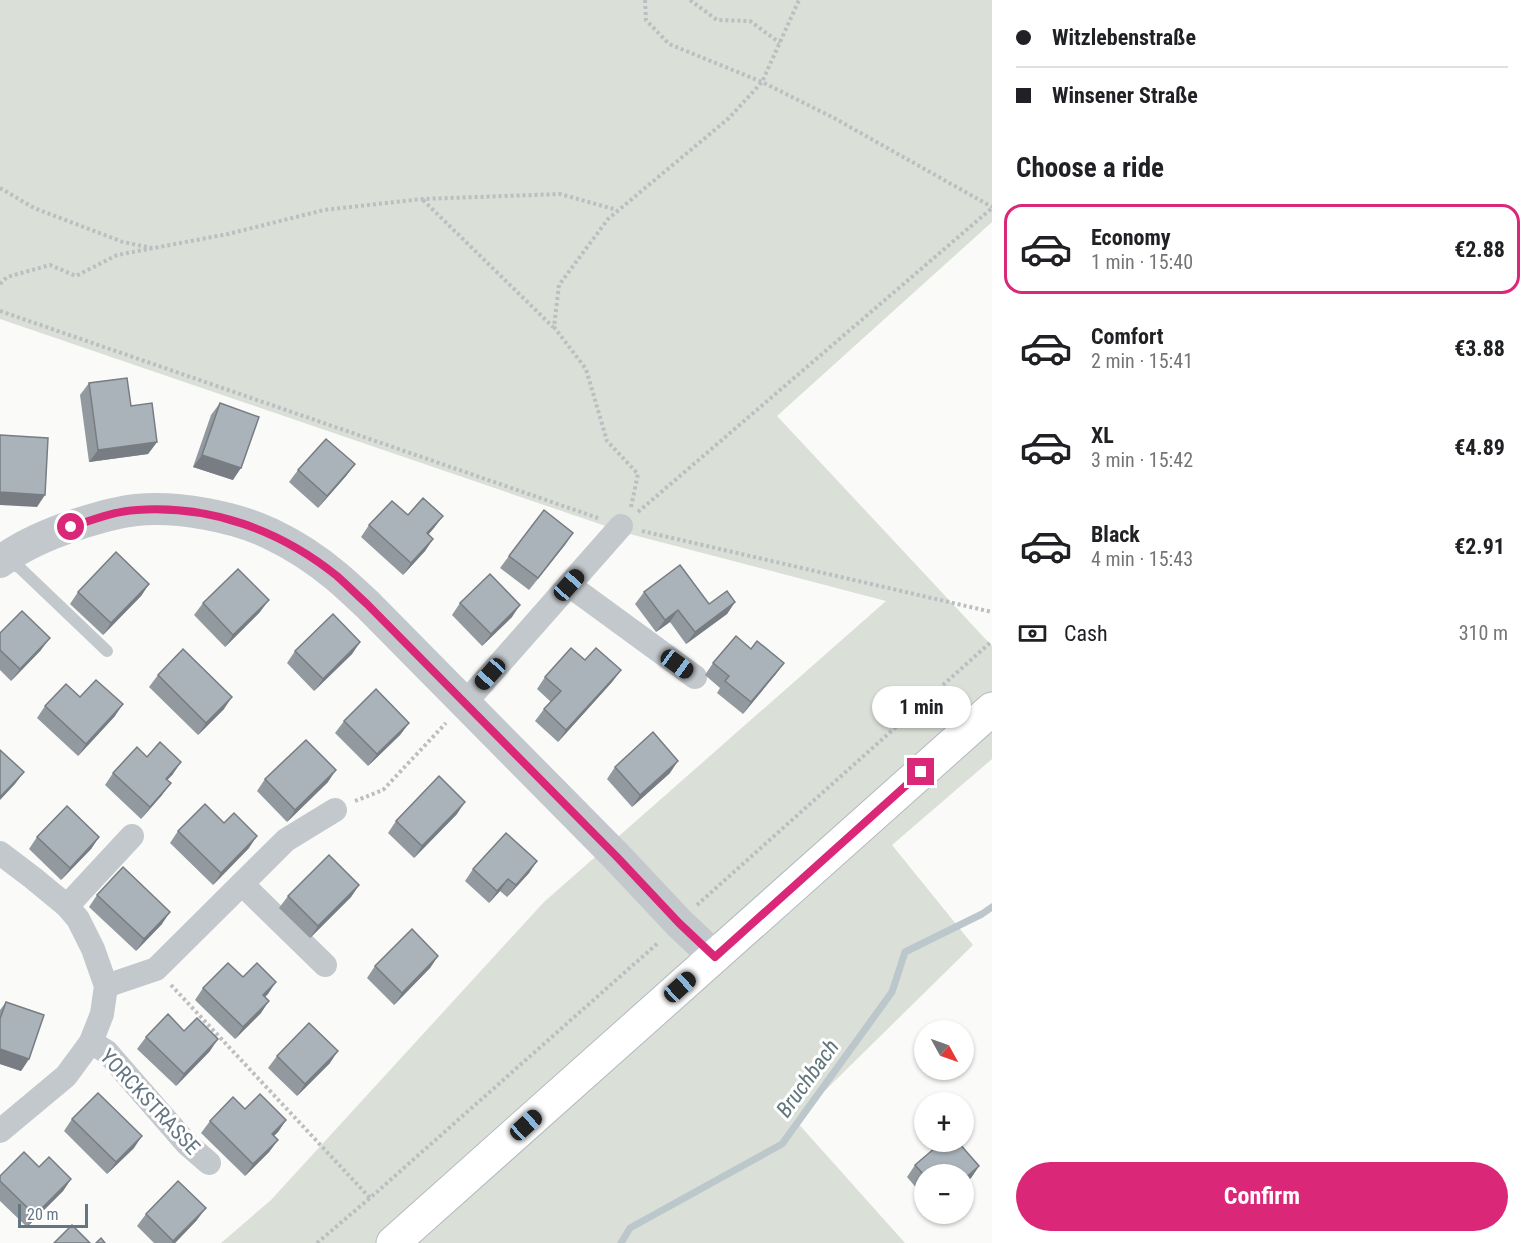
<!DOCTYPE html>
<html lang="en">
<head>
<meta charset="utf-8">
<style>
	:root { --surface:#fff; --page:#f2f2f2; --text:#202124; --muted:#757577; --line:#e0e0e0; --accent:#db2777 }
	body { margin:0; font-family:"Roboto Condensed",sans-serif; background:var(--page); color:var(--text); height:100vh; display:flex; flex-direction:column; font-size:22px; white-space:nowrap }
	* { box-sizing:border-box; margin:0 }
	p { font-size:20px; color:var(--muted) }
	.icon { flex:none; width:33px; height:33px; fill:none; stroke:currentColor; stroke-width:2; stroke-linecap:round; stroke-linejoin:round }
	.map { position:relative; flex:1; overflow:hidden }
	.side { display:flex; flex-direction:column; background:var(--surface); width:540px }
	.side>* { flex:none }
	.top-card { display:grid; align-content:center; height:132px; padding:0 24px; background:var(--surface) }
	.needle { width:39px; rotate:130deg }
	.fabs { position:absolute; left:914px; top:1020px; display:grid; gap:12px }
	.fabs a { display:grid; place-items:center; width:60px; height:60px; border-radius:50%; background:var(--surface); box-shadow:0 2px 4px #0004; font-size:30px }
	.scale { position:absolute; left:18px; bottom:15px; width:70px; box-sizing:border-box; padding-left:6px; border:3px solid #657683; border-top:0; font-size:16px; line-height:21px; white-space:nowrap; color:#657683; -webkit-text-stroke:4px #fff; paint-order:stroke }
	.end { position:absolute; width:27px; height:27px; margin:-14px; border:8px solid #db2777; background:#fff; box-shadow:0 0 0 3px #fff }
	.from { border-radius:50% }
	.bubble { position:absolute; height:42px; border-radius:21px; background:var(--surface); box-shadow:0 2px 4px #0004; font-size:20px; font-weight:700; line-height:42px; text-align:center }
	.car { position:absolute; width:18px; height:36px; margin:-18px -9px; border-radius:8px; box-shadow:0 0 4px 2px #0007; background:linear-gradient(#222 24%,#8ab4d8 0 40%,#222 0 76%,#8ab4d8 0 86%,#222 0) }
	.top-card b { display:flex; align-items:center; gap:21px; height:57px; font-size:22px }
	.top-card b+b { border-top:2px solid var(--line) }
	.top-card i { width:15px; height:15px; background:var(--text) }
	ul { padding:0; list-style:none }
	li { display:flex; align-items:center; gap:18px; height:90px; margin:0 12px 9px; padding:0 12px; border:3px solid transparent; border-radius:18px }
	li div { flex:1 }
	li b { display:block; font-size:22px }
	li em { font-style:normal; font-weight:700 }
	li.current { border-color:var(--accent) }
	li>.icon { width:54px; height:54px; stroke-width:1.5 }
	h2 { padding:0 24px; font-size:27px; line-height:72px }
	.pay { display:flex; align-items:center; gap:15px; height:66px; padding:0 24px; font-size:22px }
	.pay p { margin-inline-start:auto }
	.cta { display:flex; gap:12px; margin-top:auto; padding:12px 24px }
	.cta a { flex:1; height:69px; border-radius:36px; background:var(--accent); color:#fff; font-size:24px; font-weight:700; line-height:69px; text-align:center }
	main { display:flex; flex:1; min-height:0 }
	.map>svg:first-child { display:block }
</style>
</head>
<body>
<main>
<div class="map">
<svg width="992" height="1243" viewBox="0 0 992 1243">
	<rect width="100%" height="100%" fill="#fafaf8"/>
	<polygon fill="#dadfd7" points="0,0 992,0 992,222 777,416 992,646 992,759 892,845 973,945 795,1120 905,1243 221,1243 271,1200 544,902 886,601 626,533 0,319"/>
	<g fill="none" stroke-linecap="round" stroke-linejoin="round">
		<polyline stroke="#bbc7cb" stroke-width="7" points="621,1243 630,1228 782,1144 892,992 905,952 982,914 992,907"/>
		<defs>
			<polyline id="secondary" points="393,1243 992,709"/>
		</defs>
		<use href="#secondary" stroke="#b3babf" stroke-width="35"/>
		<g stroke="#bbbfc2" stroke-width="4" stroke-dasharray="3 3" stroke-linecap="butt">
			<polyline points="645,0 646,20 669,44 762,82 834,118 992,207"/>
			<polyline points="690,0 717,20 750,21 780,43"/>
			<polyline points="0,188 34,208 123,242 152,248"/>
			<polyline points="423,200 553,327"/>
			<polyline points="0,284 7,277 50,265 76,276 117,255 228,234 324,210 422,199 560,194 617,210"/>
			<polyline points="0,311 598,518"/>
			<polyline points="631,507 638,474 607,441 586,369 554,327 559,285 608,219 729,118 762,82 799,0"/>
			<polyline points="638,512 992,208"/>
			<polyline points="642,531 992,612"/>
			<polyline points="355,801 383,790 446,723"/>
			<polyline points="697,905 992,641"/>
			<polyline points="171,985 370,1198"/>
			<polyline points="317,1243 370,1198 659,942"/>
		</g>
		<polyline stroke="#c3c8cc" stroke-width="12" points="6,561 20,568 107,651"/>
		<g stroke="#c3c8cc" stroke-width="24">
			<polyline points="569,585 695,677"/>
			<polyline points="464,704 621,526"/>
			<polyline points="0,853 33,878 67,906 78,919 93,949 106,986 102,1014 91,1042 66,1076 0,1131"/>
			<polyline points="242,884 325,965"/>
			<polyline points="67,906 132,836"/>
			<polyline points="106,986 156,969 286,840 335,810"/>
			<polyline points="91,1042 107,1052 187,1144 209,1163"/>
		</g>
		<path stroke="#c3c8cc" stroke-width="32" d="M0,562C23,544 51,533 78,524C97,518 117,512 136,510C177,506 234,516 271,534C294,545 317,560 336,576C347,585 357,595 367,604L617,857L679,923L715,957"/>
		<use href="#secondary" stroke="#fff" stroke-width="33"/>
	</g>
	<g fill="#929a9f">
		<polygon points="89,383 131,406 157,442 148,454 89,462 80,395"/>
		<polygon points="220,403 233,480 193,467 211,415"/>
		<polygon points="355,464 346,476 318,508 289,482 298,470"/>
		<polygon points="408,515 443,516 428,535 433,539 425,551 403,575 361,537 369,525"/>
		<polygon points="573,533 529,590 500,568 509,556"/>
		<polygon points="149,584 141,596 103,635 70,604 78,592"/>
		<polygon points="644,592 709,604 735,602 727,614 686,644 670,622 656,632 635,604"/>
		<polygon points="203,603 260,612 225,647 194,615"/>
		<polygon points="460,603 512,617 482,646 452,615"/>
		<polygon points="0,633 41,650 11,681 0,670"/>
		<polygon points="360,642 352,654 314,691 287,663 295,651"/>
		<polygon points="751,649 784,663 775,675 743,714 717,693 720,688 705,675 713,663"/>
		<polygon points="585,660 621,670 612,682 558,742 535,721 544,709 551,702 537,689 545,677"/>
		<polygon points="158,675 224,709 198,735 149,687"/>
		<polygon points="80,697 115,716 78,756 37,718 45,706"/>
		<polygon points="344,721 409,723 400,735 368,766 335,733"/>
		<polygon points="147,757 173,774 167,780 162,795 141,819 105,785 113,773"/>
		<polygon points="615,767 670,773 632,807 607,779"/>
		<polygon points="265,779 328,782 287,822 257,791"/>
		<polygon points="457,814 414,858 388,833 396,821"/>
		<polygon points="224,823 249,848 213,885 170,843 178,831"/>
		<polygon points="37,837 99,837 91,849 61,880 29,849"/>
		<polygon points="537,861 529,873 507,897 500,891 489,903 465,881 473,869"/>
		<polygon points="359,885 351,897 310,938 279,908 288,896"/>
		<polygon points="97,895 162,924 136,951 89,907"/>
		<polygon points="438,956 430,968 394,1005 367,978 375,966"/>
		<polygon points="243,977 276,982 265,997 261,1013 235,1039 195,1000 203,988"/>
		<polygon points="6,1002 29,1059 21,1071 0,1064 0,1010"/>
		<polygon points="184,1031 210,1051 176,1086 137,1049 146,1037"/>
		<polygon points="277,1056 330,1063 297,1096 268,1068"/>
		<polygon points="245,1109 286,1120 278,1132 274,1136 278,1140 269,1152 245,1176 201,1133 210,1121"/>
		<polygon points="72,1119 134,1148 107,1174 64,1131"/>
		<polygon points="915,1165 979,1166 971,1178 924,1174 924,1197 907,1177"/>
		<polygon points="39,1167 71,1179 63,1191 27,1227 0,1201 0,1176"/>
		<polygon points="146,1214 197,1220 175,1243 154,1243 137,1226"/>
	</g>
	<g fill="#777d82">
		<polygon points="157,442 148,454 89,462 98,450"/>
		<polygon points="202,455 241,468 233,480 193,467"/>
		<polygon points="355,464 346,476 318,508 327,496"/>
		<polygon points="0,492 45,495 37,507 0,505"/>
		<polygon points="443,516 434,528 419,545 427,533"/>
		<polygon points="573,533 565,545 529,590 538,578"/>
		<polygon points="433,539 425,551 403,575 411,563"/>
		<polygon points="149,584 141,596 103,635 111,623"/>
		<polygon points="269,600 260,612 225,647 233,635"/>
		<polygon points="735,602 727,614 686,644 695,632"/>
		<polygon points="520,605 512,617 482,646 491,634"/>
		<polygon points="678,610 670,622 656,632 665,620"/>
		<polygon points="50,638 41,650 11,681 20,669"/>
		<polygon points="360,642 352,654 314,691 323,679"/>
		<polygon points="784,663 775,675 743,714 751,702"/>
		<polygon points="621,670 612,682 558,742 566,730"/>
		<polygon points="232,697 224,709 198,735 206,723"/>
		<polygon points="123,704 115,716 78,756 86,744"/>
		<polygon points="409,723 400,735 368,766 377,754"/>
		<polygon points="678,761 670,773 632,807 640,795"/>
		<polygon points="181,762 173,774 157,791 166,779"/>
		<polygon points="336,770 328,782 287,822 295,810"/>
		<polygon points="24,772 15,784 0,800 0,797"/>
		<polygon points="171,783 162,795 141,819 150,807"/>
		<polygon points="465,802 457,814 414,858 422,846"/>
		<polygon points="257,836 249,848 213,885 221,873"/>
		<polygon points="99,837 91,849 61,880 70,868"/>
		<polygon points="537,861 529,873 507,897 516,885"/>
		<polygon points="508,879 500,891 489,903 497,891"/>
		<polygon points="359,885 351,897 310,938 318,926"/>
		<polygon points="170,912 162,924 136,951 144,939"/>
		<polygon points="438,956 430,968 394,1005 402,993"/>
		<polygon points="276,982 268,994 255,1007 263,995"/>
		<polygon points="269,1001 261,1013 235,1039 243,1027"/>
		<polygon points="218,1039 210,1051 176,1086 184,1074"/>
		<polygon points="0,1049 29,1059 21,1071 0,1064"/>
		<polygon points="338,1051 330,1063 297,1096 305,1084"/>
		<polygon points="286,1120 278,1132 263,1146 272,1134"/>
		<polygon points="142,1136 134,1148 107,1174 116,1162"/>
		<polygon points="278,1140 269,1152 245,1176 253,1164"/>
		<polygon points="979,1166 971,1178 963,1185 963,1180"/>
		<polygon points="71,1179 63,1191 27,1227 35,1215"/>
		<polygon points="206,1208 197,1220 175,1243 172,1243"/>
	</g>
	<g fill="#aab3b9" stroke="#777d82" stroke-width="1.5">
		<polygon points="127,378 131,406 152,403 157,442 98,450 89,383"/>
		<polygon points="220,403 259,417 241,468 202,455"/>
		<polygon points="0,435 48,438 45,495 0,492"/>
		<polygon points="326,439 355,464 327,496 298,470"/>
		<polygon points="423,498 443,516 427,533 433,539 411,563 369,525 392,501 408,515"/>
		<polygon points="544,510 573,533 538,578 509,556"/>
		<polygon points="116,552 149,584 111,623 78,592"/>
		<polygon points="680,565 709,604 727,591 735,602 695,632 678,610 665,620 644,592"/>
		<polygon points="238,569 269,600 233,635 203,603"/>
		<polygon points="490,574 520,605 491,634 460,603"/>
		<polygon points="22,611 50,638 20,669 0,650 0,633"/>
		<polygon points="333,614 360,642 323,679 295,651"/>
		<polygon points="736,636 751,649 757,641 784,663 751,702 725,681 729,676 713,663"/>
		<polygon points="571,648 585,660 596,648 621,670 566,730 544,709 561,691 545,677"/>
		<polygon points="183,649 232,697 206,723 158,675"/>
		<polygon points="96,680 123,704 86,744 45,706 66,684 80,697"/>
		<polygon points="376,689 409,723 377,754 344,721"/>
		<polygon points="653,732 678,761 640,795 615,767"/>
		<polygon points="306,740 336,770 295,810 265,779"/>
		<polygon points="160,742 181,762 166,779 171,783 150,807 113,773 137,747 147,757"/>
		<polygon points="0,750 24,772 0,797"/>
		<polygon points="439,776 465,802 422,846 396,821"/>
		<polygon points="205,804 224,823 234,813 257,836 221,873 178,831"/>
		<polygon points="67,806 99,837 70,868 37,837"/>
		<polygon points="506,833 537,861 516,885 508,879 497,891 473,869"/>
		<polygon points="329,855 359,885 318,926 288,896"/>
		<polygon points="123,867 170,912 144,939 97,895"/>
		<polygon points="412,929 438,956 402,993 375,966"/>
		<polygon points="228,963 243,977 257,963 276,982 263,995 269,1001 243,1027 203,988"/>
		<polygon points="6,1002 44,1015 29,1059 0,1049 0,1019"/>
		<polygon points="168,1014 184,1031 197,1018 218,1039 184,1074 146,1037"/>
		<polygon points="309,1023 338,1051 305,1084 277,1056"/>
		<polygon points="98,1093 142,1136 116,1162 72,1119"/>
		<polygon points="260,1094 286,1120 272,1134 278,1140 253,1164 210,1121 233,1097 245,1109"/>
		<polygon points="942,1142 958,1142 979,1166 963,1180 963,1174 924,1175 915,1165"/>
		<polygon points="24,1152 39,1167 49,1157 71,1179 35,1215 0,1181 0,1176"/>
		<polygon points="178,1181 206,1208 173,1241 146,1214"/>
		<polygon points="72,1225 90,1243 54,1243"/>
		<polygon points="101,1238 105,1243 96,1243"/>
	</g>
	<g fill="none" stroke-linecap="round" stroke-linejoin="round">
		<path stroke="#db2777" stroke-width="8" d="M71,527C92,520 115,511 137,510C211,505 280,530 337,576C347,585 357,595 367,604L617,857L679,923L715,957L921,772"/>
	</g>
	<g text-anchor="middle" stroke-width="6" stroke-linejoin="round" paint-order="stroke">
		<g font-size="21" fill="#657683" stroke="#fff">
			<text transform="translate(150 1102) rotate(47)" y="7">YORCKSTRASSE</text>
		</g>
		<g font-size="22" font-style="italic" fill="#60757c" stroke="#fff">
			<text transform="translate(807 1078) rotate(-54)" y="8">Bruchbach</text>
		</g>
	</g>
</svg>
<div class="fabs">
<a><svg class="needle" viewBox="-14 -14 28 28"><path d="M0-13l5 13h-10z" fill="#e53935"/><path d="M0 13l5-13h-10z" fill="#757577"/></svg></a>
<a>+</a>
<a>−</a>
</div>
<div class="scale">20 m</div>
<i class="end from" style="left:71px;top:527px"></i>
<i class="end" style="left:921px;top:772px"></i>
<div class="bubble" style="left:872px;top:686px;width:99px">1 min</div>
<i class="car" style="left:569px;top:585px;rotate:42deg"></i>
<i class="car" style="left:677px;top:664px;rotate:126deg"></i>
<i class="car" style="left:490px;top:674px;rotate:222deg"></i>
<i class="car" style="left:680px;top:987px;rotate:48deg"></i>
<i class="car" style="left:526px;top:1125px;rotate:48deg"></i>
</div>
<section class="side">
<div class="top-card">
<b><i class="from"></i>Witzlebenstraße</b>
<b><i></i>Winsener Straße</b>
</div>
<h2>Choose a ride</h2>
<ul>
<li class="current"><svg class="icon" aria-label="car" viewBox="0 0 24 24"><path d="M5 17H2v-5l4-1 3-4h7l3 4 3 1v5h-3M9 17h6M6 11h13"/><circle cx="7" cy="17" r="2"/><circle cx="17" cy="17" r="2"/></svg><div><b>Economy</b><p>1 min · 15:40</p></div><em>€2.88</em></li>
<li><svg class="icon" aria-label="car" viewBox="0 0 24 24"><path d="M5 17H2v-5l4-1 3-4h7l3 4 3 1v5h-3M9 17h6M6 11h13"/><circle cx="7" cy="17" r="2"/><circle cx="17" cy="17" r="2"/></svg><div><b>Comfort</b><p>2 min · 15:41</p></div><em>€3.88</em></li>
<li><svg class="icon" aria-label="car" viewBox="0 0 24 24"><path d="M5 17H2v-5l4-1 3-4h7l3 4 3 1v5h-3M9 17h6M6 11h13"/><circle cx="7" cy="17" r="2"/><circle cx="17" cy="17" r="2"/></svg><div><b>XL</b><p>3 min · 15:42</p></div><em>€4.89</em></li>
<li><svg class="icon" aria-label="car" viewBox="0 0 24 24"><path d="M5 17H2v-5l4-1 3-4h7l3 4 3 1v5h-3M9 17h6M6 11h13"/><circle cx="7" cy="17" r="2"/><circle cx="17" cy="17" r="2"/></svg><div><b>Black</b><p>4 min · 15:43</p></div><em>€2.91</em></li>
</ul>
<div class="pay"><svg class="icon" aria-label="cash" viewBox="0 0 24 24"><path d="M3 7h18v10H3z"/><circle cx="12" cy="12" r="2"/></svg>Cash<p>310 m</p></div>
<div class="cta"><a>Confirm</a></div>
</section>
</main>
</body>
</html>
